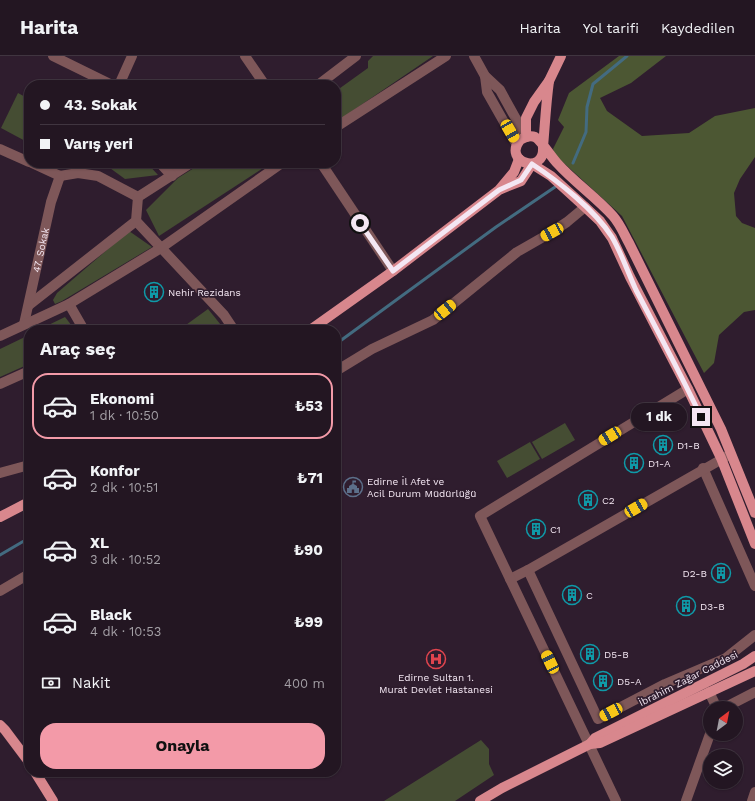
<!DOCTYPE html>
<html lang="tr">
<head>
<meta charset="utf-8">
<style>
	:root { --surface:#231622; --page:#2f232f; --text:#f1f3f6; --muted:#a39fa5; --line:#403540; --accent:#f39aa8 }
	body { margin:0; font-family:"Work Sans",sans-serif; background:var(--page); color:var(--text); height:100vh; display:flex; flex-direction:column; font-size:15px; white-space:nowrap }
	* { box-sizing:border-box; margin:0 }
	p { font-size:13px; color:var(--muted) }
	.icon { flex:none; width:22px; height:22px; fill:none; stroke:currentColor; stroke-width:2; stroke-linecap:round; stroke-linejoin:round }
	.map { position:relative; flex:1; overflow:hidden }
	.side { position:absolute; left:24px; top:269px; width:317px; height:452px; display:flex; flex-direction:column; background:var(--surface); border-radius:16px; box-shadow:0 1px 3px #0004,0 0 0 1px var(--line) }
	.side>* { flex:none }
	.guide { position:absolute; left:24px; top:24px; width:317px; height:88px; border-radius:16px; box-shadow:0 1px 3px #0004,0 0 0 1px var(--line); display:grid; align-content:center; height:88px; padding:0 16px; background:var(--surface) }
	.needle { width:26px; rotate:32deg }
	.fabs { position:absolute; left:703px; top:645px; display:grid; gap:8px }
	.fabs a { display:grid; place-items:center; width:40px; height:40px; border-radius:50%; background:var(--surface); box-shadow:0 1px 3px #0004,0 0 0 1px var(--line); font-size:20px }
	.end { position:absolute; width:18px; height:18px; margin:-9px; border:5px solid #f4e7f3; background:#111; box-shadow:0 0 0 2px #111 }
	.from { border-radius:50% }
	.bubble { position:absolute; height:28px; border-radius:14px; background:var(--surface); box-shadow:0 1px 3px #0004,0 0 0 1px var(--line); font-size:13px; font-weight:700; line-height:28px; text-align:center }
	.car { position:absolute; width:12px; height:24px; margin:-12px -6px; border-radius:5px; box-shadow:0 0 3px 1px #0007; background:linear-gradient(#f5c518 24%,#345 0 40%,#f5c518 0 76%,#345 0 86%,#f5c518 0) }
	.guide b { display:flex; align-items:center; gap:14px; height:38px; font-size:15px }
	.guide b+b { border-top:1px solid var(--line) }
	.guide i { width:10px; height:10px; background:var(--text) }
	ul { padding:0; list-style:none }
	li { display:flex; align-items:center; gap:12px; height:66px; margin:0 8px 6px; padding:0 8px; border:2px solid transparent; border-radius:16px }
	li div { flex:1 }
	li b { display:block; font-size:15px }
	li em { font-style:normal; font-weight:700 }
	li.current { border-color:var(--accent) }
	li>.icon { width:36px; height:36px; stroke-width:1.5 }
	h2 { padding:0 16px; font-size:18px; line-height:48px }
	.pay { display:flex; align-items:center; gap:10px; height:44px; padding:0 16px; font-size:15px }
	.pay p { margin-inline-start:auto }
	.primary-button { display:flex; gap:8px; margin-top:auto; padding:8px 16px }
	.primary-button a { flex:1; height:46px; border-radius:16px; background:var(--accent); color:#111; font-size:16px; font-weight:700; line-height:46px; text-align:center }
	header { display:flex; align-items:center; gap:24px; box-sizing:border-box; height:56px; padding:0 20px; background:var(--surface); border-bottom:1px solid var(--line) }
	header strong { font-size:19px }
	nav { display:flex; gap:22px; margin-inline-start:auto; font-size:14px }
	.map>svg:first-child { display:block }
</style>
</head>
<body>
<header>
<strong>Harita</strong>
<nav><a>Harita</a><a>Yol tarifi</a><a>Kaydedilen</a></nav>
</header>
<div class="map">
<svg width="755" height="745" viewBox="0 0 755 745">
	<rect width="100%" height="100%" fill="#2f1d2e"/>
	<g fill="#454d33">
		<polygon points="373,0 433,0 336,66 336,35 368,12 368,5"/>
		<polygon points="18,37 29,43 29,87 1,72"/>
		<polygon points="103,107 147,107 158,119 125,123"/>
		<polygon points="202,107 271,107 159,180 146,154 178,122"/>
		<polygon points="129,175 152,191 62,245 55,248 53,244 57,237"/>
		<polygon points="208,253 225,274 179,274"/>
		<polygon points="65,261 75,274 38,274"/>
		<polygon points="29,279 29,308 0,321 0,293"/>
		<polygon points="565,367 575,384 542,403 532,386"/>
		<polygon points="530,386 540,403 507,422 497,405"/>
		<polygon points="481,684 489,693 489,708 494,719 455,745 384,745"/>
	</g>
	<polygon fill="#4c5733" points="619,0 666,0 631,27 600,42 607,55 642,80 689,77 715,60 755,52 755,101 740,123 734,137 736,160 742,167 755,172 755,254 744,256 719,279 714,307 704,317 622,160 555,99 553,93 564,71 558,64 569,37"/>
	<g fill="none" stroke-linecap="round" stroke-linejoin="round">
		<g stroke="#436b80" stroke-width="3">
			<polyline points="573,107 586,76 587,51 593,28 627,0"/>
			<polyline points="336,288 496,171 555,131"/>
			<polyline points="0,499 29,482"/>
		</g>
		<g stroke="#7e5759" stroke-width="10">
			<polyline points="53,0 112,29"/>
			<polyline points="245,0 265,29"/>
			<polyline points="474,0 485,20 500,34 526,81"/>
			<polyline points="485,20 487,36 517,89"/>
			<polyline points="119,29 132,0"/>
			<polyline points="318,29 356,0"/>
			<polyline points="336,71 446,0"/>
			<polyline points="0,93 29,106"/>
			<polyline points="32,107 60,120 78,117 98,120 138,141 191,107"/>
			<polyline points="160,107 172,120"/>
			<polyline points="321,107 393,215"/>
			<polyline points="136,165 224,259 234,274"/>
			<polyline points="69,248 84,274"/>
			<polyline points="29,249 136,165 138,141"/>
			<path id="s1" d="M24,268L51,146L60,120"/>
			<polyline points="0,280 69,248 161,192 282,107"/>
			<polyline points="336,315 372,293 433,264 517,196 552,176 567,166 585,151"/>
			<polyline points="0,328 29,315"/>
			<polyline points="703,412 755,530"/>
			<polyline points="0,417 29,409"/>
			<polyline points="528,514 598,663 665,628 726,602 755,579"/>
			<polyline points="510,523 528,514 729,399"/>
			<polyline points="0,535 29,518"/>
			<polyline points="709,636 717,652"/>
			<polyline points="724,652 755,636"/>
			<polyline points="616,745 480,460 688,333"/>
			<polyline points="686,745 710,678"/>
			<polyline points="752,745 755,736"/>
		</g>
		<g stroke="#d8878d" stroke-width="10">
			<path d="M549,25C546,47 545,68 543,91C545,120 502,106 520,84C525,81 530,79 535,81C541,84 551,101 557,107C574,126 596,141 613,160C620,168 624,178 629,187L721,373L755,457"/>
			<polyline points="526,81 526,62 534,46 549,25 561,0"/>
			<polyline points="532,108 551,120 585,151 600,165 612,182 630,221 688,333 721,402 755,488"/>
			<polyline points="501,133 521,125 532,108"/>
			<polyline points="310,274 393,215 499,134 514,116 519,103"/>
			<polyline points="0,461 29,446"/>
			<polyline points="0,669 5,674 29,706"/>
			<polyline points="590,688 595,682 743,608 755,600"/>
			<polyline points="35,716 53,745"/>
			<polyline points="480,745 502,732 590,688 600,687 755,615"/>
		</g>
	</g>
	<g fill="none" stroke-linecap="round" stroke-linejoin="round">
		<path stroke="#f4e7f3" stroke-width="5" d="M360,167L393,215L499,134L521,124L532,108C558,125 595,154 612,181C622,198 628,217 636,234C658,276 681,318 701,361"/>
	</g>
	<defs>
		<symbol id="building-ring" viewBox="-11 -11 22 22"><circle r="9.5" fill="#2f1d2e" stroke="#0f9aa8" stroke-width="1.5"/><path d="M-4-6H4V6H1V3H-1V6H-4ZM-2.5-4.3h1.7v1.8h-1.7ZM.8-4.3h1.7v1.8H.8ZM-2.5-1h1.7V.8h-1.7ZM.8-1h1.7V.8H.8Z" fill="#0f9aa8"/></symbol>
		<symbol id="civic-ring" viewBox="-11 -11 22 22"><circle r="9.5" fill="#2f1d2e" stroke="#5c6f8a" stroke-width="1.5"/><path d="M-.6-6.5H3V-4.5H.6V-3L4-1V1h2V6H-6V1h2V-1L-.6-3ZM-1.2 2.5V6h2.4V2.5Z" fill="#5c6f8a"/></symbol>
		<symbol id="hospital-ring" viewBox="-11 -11 22 22"><circle r="9.5" fill="#2f1d2e" stroke="#e0444e" stroke-width="1.5"/><path d="M-5-5h3v3.5h4V-5h3V5h-3V1.5h-4V5h-3Z" fill="#e0444e"/></symbol>
	</defs>
	<g fill-rule="evenodd">
		<use href="#building-ring" x="143" y="225" width="22" height="22"/>
		<use href="#building-ring" x="652" y="378" width="22" height="22"/>
		<use href="#building-ring" x="623" y="396" width="22" height="22"/>
		<use href="#civic-ring" x="342" y="420" width="22" height="22"/>
		<use href="#building-ring" x="577" y="433" width="22" height="22"/>
		<use href="#building-ring" x="525" y="462" width="22" height="22"/>
		<use href="#building-ring" x="710" y="506" width="22" height="22"/>
		<use href="#building-ring" x="561" y="528" width="22" height="22"/>
		<use href="#building-ring" x="675" y="539" width="22" height="22"/>
		<use href="#building-ring" x="579" y="587" width="22" height="22"/>
		<use href="#hospital-ring" x="425" y="592" width="22" height="22"/>
		<use href="#building-ring" x="592" y="614" width="22" height="22"/>
	</g>
	<g text-anchor="middle" stroke-width="3.5" stroke-linejoin="round" paint-order="stroke">
		<g font-size="10" fill="#f4e7f3" stroke="#2f1d2e">
			<text dy="4" stroke="none"><textPath href="#s1" startOffset="76">47. Sokak</textPath></text>
			<text transform="translate(688 622) rotate(-27)" y="4">İbrahim Zağar Caddesi</text>
		</g>
		<g font-size="10" fill="#f4e7f3" stroke="#2f1d2e" text-anchor="start">
			<text x="168" y="240">Nehir Rezidans</text>
			<text x="677" y="393">D1-B</text>
			<text x="648" y="411">D1-A</text>
			<text x="367" y="429">Edirne İl Afet ve<tspan x="367" dy="12">Acil Durum Müdürlüğü</tspan></text>
			<text x="602" y="448">C2</text>
			<text x="550" y="477">C1</text>
			<text x="707" y="521" text-anchor="end">D2-B</text>
			<text x="586" y="543">C</text>
			<text x="700" y="554">D3-B</text>
			<text x="604" y="602">D5-B</text>
			<text x="436" y="625" text-anchor="middle">Edirne Sultan 1.<tspan x="436" dy="12">Murat Devlet Hastanesi</tspan></text>
			<text x="617" y="629">D5-A</text>
		</g>
	</g>
</svg>
<div class="fabs">
<a><svg class="needle" viewBox="-14 -14 28 28"><path d="M0-13l5 13h-10z" fill="#e53935"/><path d="M0 13l5-13h-10z" fill="#a39fa5"/></svg></a>
<a><svg class="icon" aria-label="layers" viewBox="0 0 24 24"><path d="M12 4l9 5-9 5-9-5zM3 14l9 5 9-5"/></svg></a>
</div>
<i class="end from" style="left:360px;top:167px"></i>
<i class="end" style="left:701px;top:361px"></i>
<div class="bubble" style="left:631px;top:347px;width:56px">1 dk</div>
<i class="car" style="left:510px;top:75px;rotate:150deg"></i>
<i class="car" style="left:552px;top:176px;rotate:241deg"></i>
<i class="car" style="left:445px;top:254px;rotate:51deg"></i>
<i class="car" style="left:610px;top:380px;rotate:239deg"></i>
<i class="car" style="left:636px;top:452px;rotate:60deg"></i>
<i class="car" style="left:550px;top:606px;rotate:334deg"></i>
<i class="car" style="left:611px;top:656px;rotate:242deg"></i>
<div class="guide">
<b><i class="from"></i>43. Sokak</b>
<b><i></i>Varış yeri</b>
</div>
<section class="side">
<h2>Araç seç</h2>
<ul>
<li class="current"><svg class="icon" aria-label="car" viewBox="0 0 24 24"><path d="M5 17H2v-5l4-1 3-4h7l3 4 3 1v5h-3M9 17h6M6 11h13"/><circle cx="7" cy="17" r="2"/><circle cx="17" cy="17" r="2"/></svg><div><b>Ekonomi</b><p>1 dk · 10:50</p></div><em>₺53</em></li>
<li><svg class="icon" aria-label="car" viewBox="0 0 24 24"><path d="M5 17H2v-5l4-1 3-4h7l3 4 3 1v5h-3M9 17h6M6 11h13"/><circle cx="7" cy="17" r="2"/><circle cx="17" cy="17" r="2"/></svg><div><b>Konfor</b><p>2 dk · 10:51</p></div><em>₺71</em></li>
<li><svg class="icon" aria-label="car" viewBox="0 0 24 24"><path d="M5 17H2v-5l4-1 3-4h7l3 4 3 1v5h-3M9 17h6M6 11h13"/><circle cx="7" cy="17" r="2"/><circle cx="17" cy="17" r="2"/></svg><div><b>XL</b><p>3 dk · 10:52</p></div><em>₺90</em></li>
<li><svg class="icon" aria-label="car" viewBox="0 0 24 24"><path d="M5 17H2v-5l4-1 3-4h7l3 4 3 1v5h-3M9 17h6M6 11h13"/><circle cx="7" cy="17" r="2"/><circle cx="17" cy="17" r="2"/></svg><div><b>Black</b><p>4 dk · 10:53</p></div><em>₺99</em></li>
</ul>
<div class="pay"><svg class="icon" aria-label="cash" viewBox="0 0 24 24"><path d="M3 7h18v10H3z"/><circle cx="12" cy="12" r="2"/></svg>Nakit<p>400 m</p></div>
<div class="primary-button"><a>Onayla</a></div>
</section>
</div>
</body>
</html>
